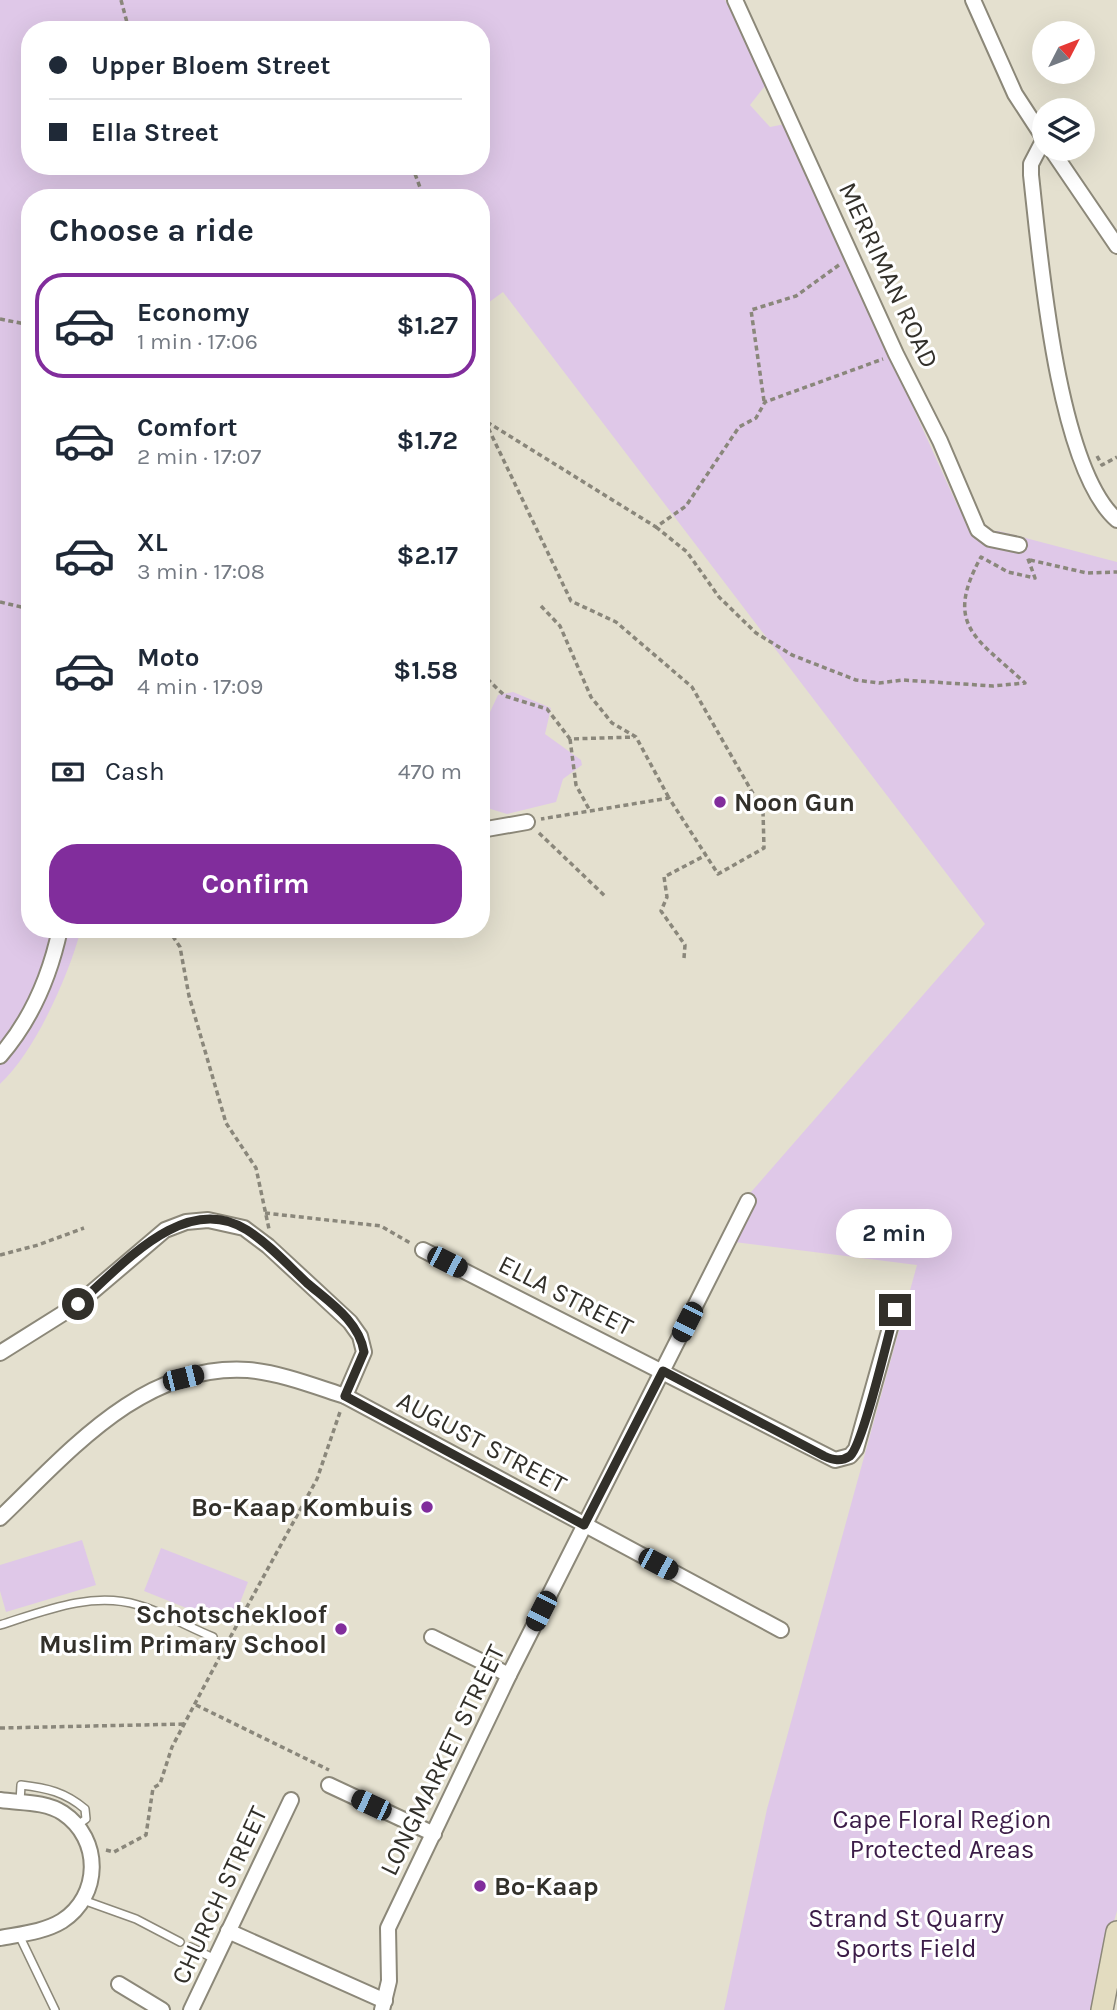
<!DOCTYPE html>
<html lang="en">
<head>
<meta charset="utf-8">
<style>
	:root { --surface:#fff; --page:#f6f6f7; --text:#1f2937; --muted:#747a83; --line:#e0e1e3; --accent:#812d9c }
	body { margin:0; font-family:Karla,sans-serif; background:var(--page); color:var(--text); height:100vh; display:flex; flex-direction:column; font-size:26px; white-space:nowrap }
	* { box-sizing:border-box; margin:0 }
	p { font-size:23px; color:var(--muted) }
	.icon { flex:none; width:38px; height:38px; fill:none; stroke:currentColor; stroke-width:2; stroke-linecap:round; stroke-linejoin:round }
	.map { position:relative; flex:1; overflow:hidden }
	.panel { position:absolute; left:21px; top:189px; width:469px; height:749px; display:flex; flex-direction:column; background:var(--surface); border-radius:28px; box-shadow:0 7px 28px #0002 }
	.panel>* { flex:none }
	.guide { position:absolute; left:21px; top:21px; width:469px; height:154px; border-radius:28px; box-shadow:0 7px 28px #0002; display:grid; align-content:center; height:154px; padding:0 28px; background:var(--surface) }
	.needle { width:46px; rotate:48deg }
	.buttons { position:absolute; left:1032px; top:21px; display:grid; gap:14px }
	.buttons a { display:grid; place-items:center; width:63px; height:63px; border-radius:50%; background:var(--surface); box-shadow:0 7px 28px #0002; font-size:35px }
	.end { position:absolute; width:32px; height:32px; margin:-16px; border:9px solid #32302a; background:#fff; box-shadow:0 0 0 4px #fff }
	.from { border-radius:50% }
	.bubble { position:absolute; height:49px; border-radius:24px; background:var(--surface); box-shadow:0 7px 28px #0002; font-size:23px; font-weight:700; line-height:49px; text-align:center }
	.car { position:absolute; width:21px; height:42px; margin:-21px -10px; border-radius:9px; box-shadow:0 0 5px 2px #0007; background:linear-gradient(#222 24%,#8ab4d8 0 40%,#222 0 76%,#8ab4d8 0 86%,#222 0) }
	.guide b { display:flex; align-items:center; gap:24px; height:66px; font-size:26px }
	.guide b+b { border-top:2px solid var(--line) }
	.guide i { width:18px; height:18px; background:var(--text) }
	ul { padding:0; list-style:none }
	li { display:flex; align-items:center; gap:21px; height:105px; margin:0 14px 10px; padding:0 14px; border:4px solid transparent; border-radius:28px }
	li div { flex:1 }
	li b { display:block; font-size:26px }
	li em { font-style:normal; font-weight:700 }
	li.active { border-color:var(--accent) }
	li>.icon { width:63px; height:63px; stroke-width:1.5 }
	h2 { padding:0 28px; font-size:32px; line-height:84px }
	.pay { display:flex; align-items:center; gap:18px; height:77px; padding:0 28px; font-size:26px }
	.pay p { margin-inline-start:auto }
	.button { display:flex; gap:14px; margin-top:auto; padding:14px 28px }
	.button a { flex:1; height:80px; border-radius:28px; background:var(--accent); color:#fff; font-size:28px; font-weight:700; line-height:80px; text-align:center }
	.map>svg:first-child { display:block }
</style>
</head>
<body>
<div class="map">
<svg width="1117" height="2010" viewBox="0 0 1117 2010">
	<rect width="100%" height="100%" fill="#e4e0cf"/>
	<g fill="#dfc8e8" fill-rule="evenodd">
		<path d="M0,0H725L768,82L750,105L770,127L785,124L958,507L974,532L999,531L1117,562V1911L1103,1959L1096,2010H724L767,1809L917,1265L726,1241L738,1207L985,924L503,292L481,308V198H30V929H81C69,975 35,1052 0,1084ZM30,30H481V166H30Z"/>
		<polygon points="513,692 551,708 545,734 581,760 582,765 563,779 556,802 507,814 481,806 481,731 498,695"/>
		<polygon points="82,1540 96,1585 6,1612 0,1591 0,1565"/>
		<polygon points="161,1548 248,1582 231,1626 144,1591"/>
	</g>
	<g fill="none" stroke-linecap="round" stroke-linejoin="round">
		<defs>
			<g id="lane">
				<path d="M0,1625C44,1611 92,1591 138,1605C163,1612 188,1627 213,1637"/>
				<path d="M20,1802L21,1785C47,1788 65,1792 85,1809L86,1819L76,1826"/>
				<polyline points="83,1900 136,1919 180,1942"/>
				<polyline points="19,1935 55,2010"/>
				<polyline points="190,1947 215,1959"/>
			</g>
			<g id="street">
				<polyline points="735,0 896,354 940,441 978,530 990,539 1019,545"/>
				<polyline points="973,0 1015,94 1045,140"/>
				<path d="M1044,139L1031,164V175C1040,256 1057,468 1117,520"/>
				<polyline points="1051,149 1117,246"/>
				<polyline points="481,830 527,822"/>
				<path d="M0,1056C32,1019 50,976 60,929"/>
				<polyline points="423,1250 835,1460 850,1456 856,1449 895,1310"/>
				<polyline points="0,1353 78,1304 165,1230 186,1222 208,1220 244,1228 268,1246 350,1322 360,1336 364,1352 345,1396"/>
				<path d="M0,1518C69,1452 143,1363 248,1370C281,1373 314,1386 345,1396L781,1630"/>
				<polyline points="432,1637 509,1675"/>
				<polyline points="329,1785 434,1834"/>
				<path d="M0,1800C20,1803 45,1801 63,1813C102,1839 101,1896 62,1921C44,1932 21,1934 0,1938"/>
				<polyline points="228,1931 385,2001"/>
				<polyline points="119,1984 162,2010"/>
				<polyline points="191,2010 291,1800"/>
				<polyline points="382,2010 389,1981 388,1928 509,1675 748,1201"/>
			</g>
			<polyline id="secondary" points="1102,2010 1117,1932"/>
		</defs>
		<use href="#lane" stroke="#8c8879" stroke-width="10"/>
		<use href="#street" stroke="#8c8879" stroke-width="18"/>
		<use href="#secondary" stroke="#8c8879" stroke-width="24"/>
		<g stroke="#8a877b" stroke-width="3.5" stroke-dasharray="5 3.5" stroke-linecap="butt">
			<polyline points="121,0 129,30"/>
			<polyline points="412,166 424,198"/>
			<polyline points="0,319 30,325"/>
			<polyline points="764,401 751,310 796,296 839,265"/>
			<polyline points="481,413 571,601 616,622 692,687 763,811 764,848 718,874 669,798 541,819"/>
			<polyline points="487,422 656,527 686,506 739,427 756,418 765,402 883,359"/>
			<polyline points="1097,456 1102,465 1117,457"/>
			<path d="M656,527L687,552L719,597L756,633L792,655L856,680L879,683L903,680L993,686L1025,683C977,638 943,626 981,557L1008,572L1035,578L1027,556"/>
			<polyline points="1030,560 1087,573 1117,572"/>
			<polyline points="0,602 30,609"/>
			<polyline points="541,606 560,626 591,697 612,723 636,737 669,798"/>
			<polyline points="481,673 505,696 547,709 570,739 634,737"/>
			<polyline points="570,739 576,785 590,811"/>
			<polyline points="539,833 605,896"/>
			<polyline points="168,929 180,947 189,996 226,1123 256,1168 269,1229"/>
			<polyline points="684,958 685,945 661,911 667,897 664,877 706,855"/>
			<polyline points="265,1213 381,1226 412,1244"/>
			<polyline points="0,1255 38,1245 84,1228"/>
			<polyline points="226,1645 317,1479 340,1412"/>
			<polyline points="196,1705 329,1770"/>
			<polyline points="0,1728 185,1724"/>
			<polyline points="106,1850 114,1852 146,1835 153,1788 160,1784 172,1747 226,1645 221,1642"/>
		</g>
		<use href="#lane" stroke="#fff" stroke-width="7"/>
		<use href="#street" stroke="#fff" stroke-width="14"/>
		<use href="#secondary" stroke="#e3dcc0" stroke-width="21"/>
	</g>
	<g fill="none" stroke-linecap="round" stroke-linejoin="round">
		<path stroke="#32302a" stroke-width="9" d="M78,1304C120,1268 184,1190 247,1230C269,1244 288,1265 307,1283C329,1302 359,1321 364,1352L345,1396L584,1525L663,1371L824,1456C833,1460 841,1462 850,1456C863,1445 889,1333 895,1310"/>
	</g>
	<g fill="#812d9c" stroke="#fff" stroke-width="2.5">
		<circle cx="720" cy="802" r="7"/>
		<circle cx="427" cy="1507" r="7"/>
		<circle cx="341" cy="1629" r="7"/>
		<circle cx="480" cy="1886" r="7"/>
	</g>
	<g text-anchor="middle" stroke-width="6" stroke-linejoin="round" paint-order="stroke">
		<g font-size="26" fill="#32302a" stroke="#fff">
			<text transform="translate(889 275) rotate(65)" y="9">MERRIMAN ROAD</text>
			<text transform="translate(566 1295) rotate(27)" y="9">ELLA STREET</text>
			<text transform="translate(482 1442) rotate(28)" y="9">AUGUST STREET</text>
			<text transform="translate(442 1760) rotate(-64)" y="9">LONGMARKET STREET</text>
			<text transform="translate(219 1895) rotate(-65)" y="9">CHURCH STREET</text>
		</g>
		<g font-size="26" font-weight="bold" fill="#32302a" stroke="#fff" text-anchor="start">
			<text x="734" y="811">Noon Gun</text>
			<text x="413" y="1516" text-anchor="end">Bo-Kaap Kombuis</text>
			<text x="327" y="1623" text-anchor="end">Schotschekloof<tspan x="327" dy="30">Muslim Primary School</tspan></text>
			<text x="494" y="1895">Bo-Kaap</text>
		</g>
		<g font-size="26" fill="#3c1c48" stroke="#fff">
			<text x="942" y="1828">Cape Floral Region<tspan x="942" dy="30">Protected Areas</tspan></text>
			<text x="906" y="1927">Strand St Quarry<tspan x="906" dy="30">Sports Field</tspan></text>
		</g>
	</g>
</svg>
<div class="buttons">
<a><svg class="needle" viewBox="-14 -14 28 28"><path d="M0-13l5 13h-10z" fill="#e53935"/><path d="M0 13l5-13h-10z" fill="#747a83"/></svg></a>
<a><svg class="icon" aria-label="layers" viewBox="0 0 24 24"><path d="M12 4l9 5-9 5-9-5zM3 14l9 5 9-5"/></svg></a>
</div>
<i class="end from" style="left:78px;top:1304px"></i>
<i class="end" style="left:895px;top:1310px"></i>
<div class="bubble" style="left:836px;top:1209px;width:116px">2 min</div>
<i class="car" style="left:447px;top:1262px;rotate:117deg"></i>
<i class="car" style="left:687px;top:1322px;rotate:207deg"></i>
<i class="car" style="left:183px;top:1378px;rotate:76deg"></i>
<i class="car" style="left:658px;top:1564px;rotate:118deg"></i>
<i class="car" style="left:541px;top:1611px;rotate:207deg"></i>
<i class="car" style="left:371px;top:1805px;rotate:295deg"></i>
<div class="guide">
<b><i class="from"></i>Upper Bloem Street</b>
<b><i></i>Ella Street</b>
</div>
<section class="panel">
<h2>Choose a ride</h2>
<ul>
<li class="active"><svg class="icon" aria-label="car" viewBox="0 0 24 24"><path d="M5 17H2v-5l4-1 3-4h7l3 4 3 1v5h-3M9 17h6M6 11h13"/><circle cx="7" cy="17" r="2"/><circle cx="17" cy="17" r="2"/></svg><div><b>Economy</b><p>1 min · 17:06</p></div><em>$1.27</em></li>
<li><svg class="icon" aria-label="car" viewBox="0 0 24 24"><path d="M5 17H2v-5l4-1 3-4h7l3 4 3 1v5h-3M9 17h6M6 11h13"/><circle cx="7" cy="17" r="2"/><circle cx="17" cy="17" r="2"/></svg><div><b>Comfort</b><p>2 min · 17:07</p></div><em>$1.72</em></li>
<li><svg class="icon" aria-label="car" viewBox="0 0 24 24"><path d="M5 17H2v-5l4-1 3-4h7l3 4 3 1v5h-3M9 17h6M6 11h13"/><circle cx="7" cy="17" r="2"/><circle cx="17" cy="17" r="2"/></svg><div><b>XL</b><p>3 min · 17:08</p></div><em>$2.17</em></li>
<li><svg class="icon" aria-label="car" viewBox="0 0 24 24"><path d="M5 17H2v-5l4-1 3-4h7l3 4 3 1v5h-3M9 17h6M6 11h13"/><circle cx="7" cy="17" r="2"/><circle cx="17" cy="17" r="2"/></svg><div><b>Moto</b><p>4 min · 17:09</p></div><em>$1.58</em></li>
</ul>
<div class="pay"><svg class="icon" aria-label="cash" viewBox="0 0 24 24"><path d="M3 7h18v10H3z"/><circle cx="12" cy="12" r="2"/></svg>Cash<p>470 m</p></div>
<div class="button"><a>Confirm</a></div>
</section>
</div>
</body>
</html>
